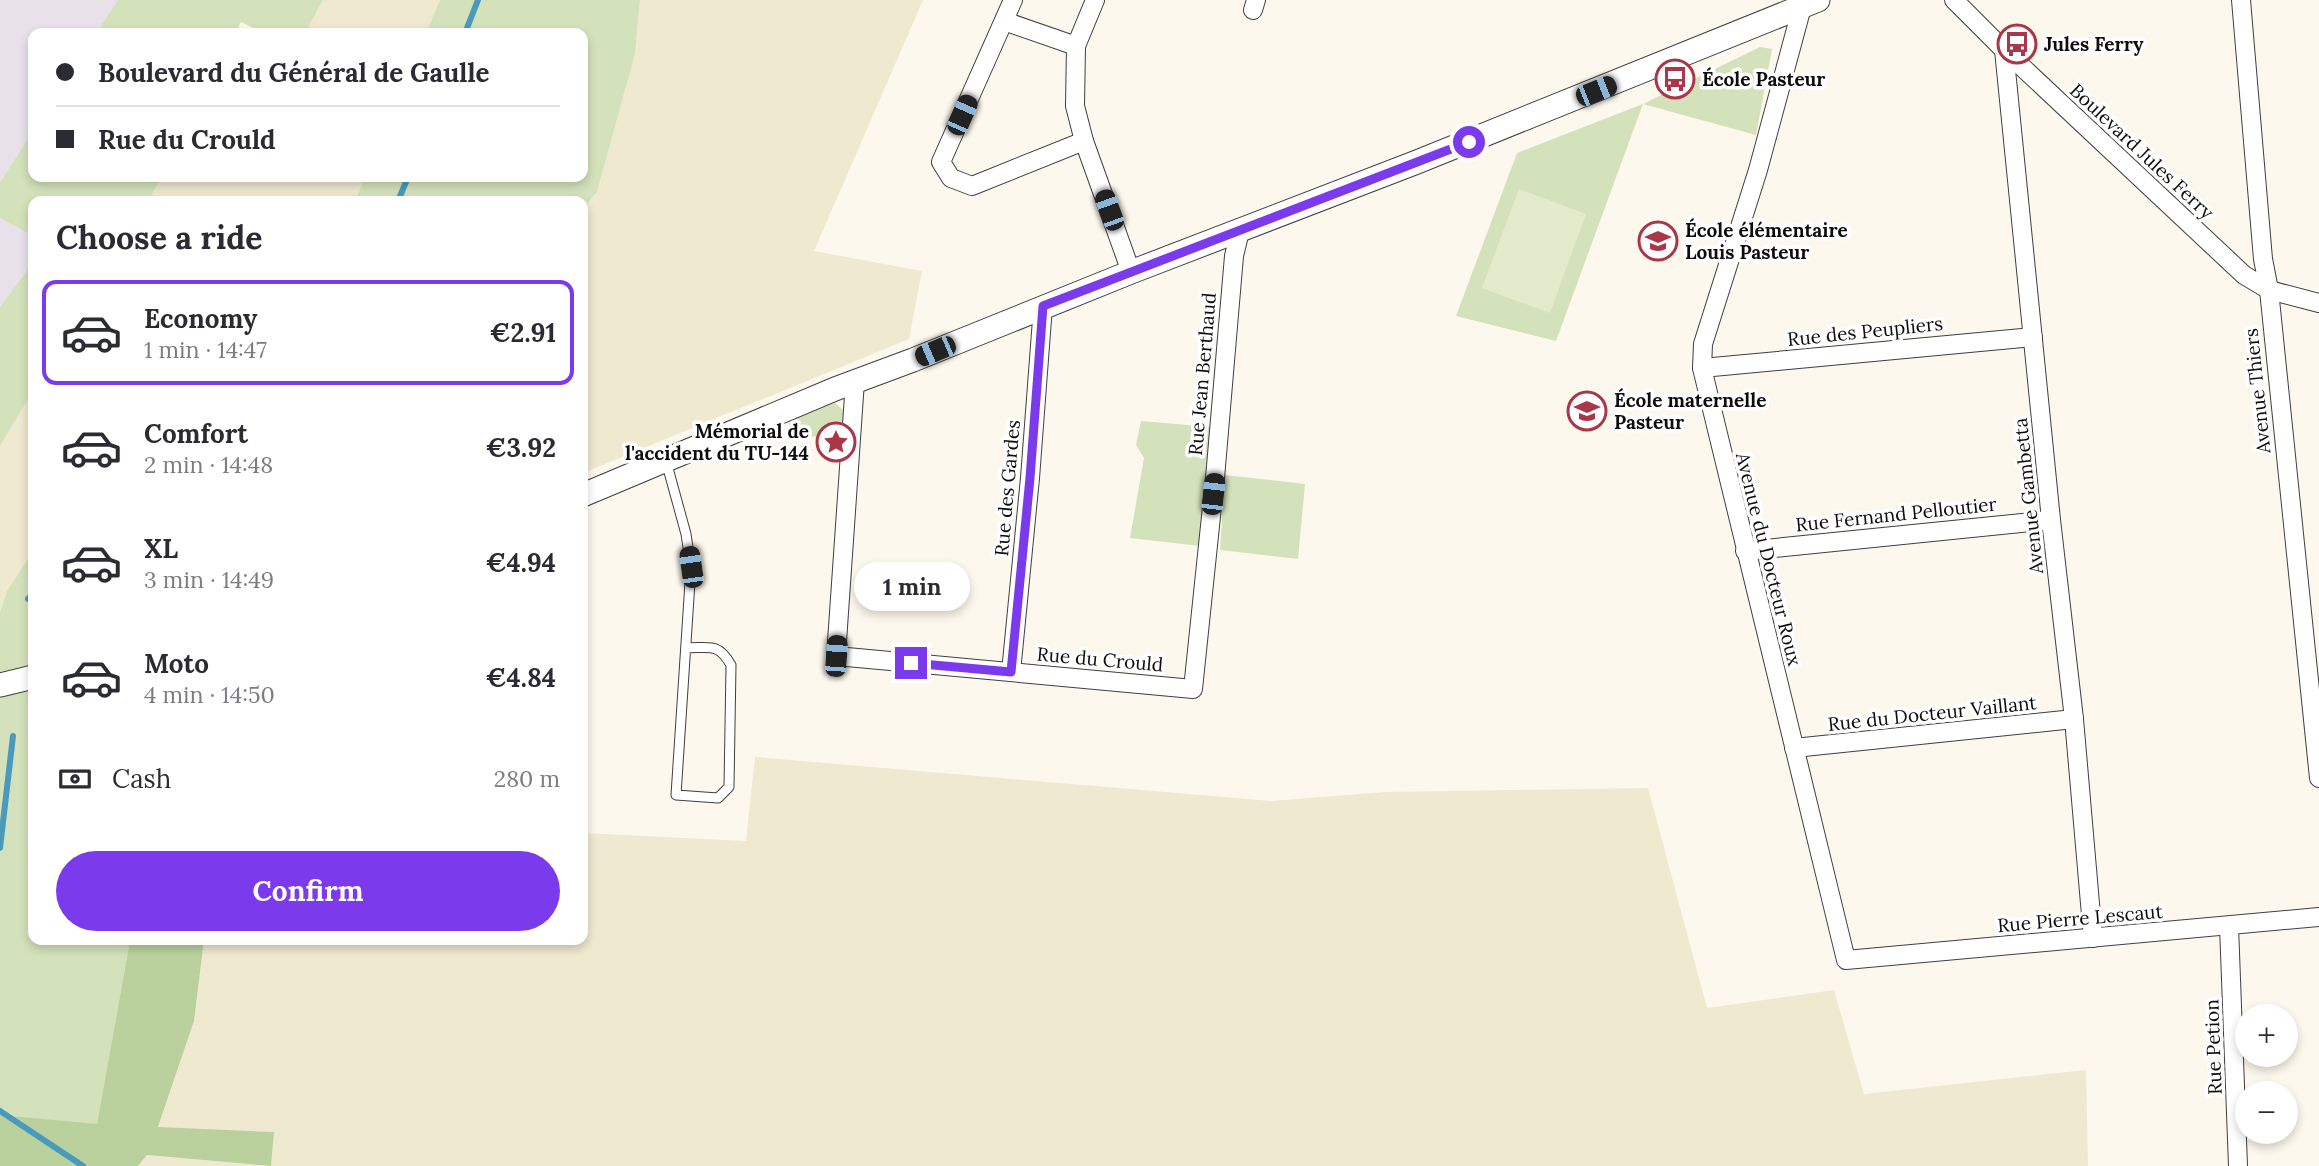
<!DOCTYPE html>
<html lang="en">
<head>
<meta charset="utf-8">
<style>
	:root { --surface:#fff; --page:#f7f7f7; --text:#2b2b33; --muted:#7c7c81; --line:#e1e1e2; --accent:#7c3aed }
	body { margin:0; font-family:Lora,serif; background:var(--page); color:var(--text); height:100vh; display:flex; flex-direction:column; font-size:26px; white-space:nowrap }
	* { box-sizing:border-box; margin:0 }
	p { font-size:23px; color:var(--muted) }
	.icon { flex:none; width:38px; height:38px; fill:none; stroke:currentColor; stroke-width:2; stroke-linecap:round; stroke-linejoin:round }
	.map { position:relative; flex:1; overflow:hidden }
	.drawer { position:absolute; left:28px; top:196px; width:560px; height:749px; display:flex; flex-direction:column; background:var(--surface); border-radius:14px; box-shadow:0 4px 10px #0003 }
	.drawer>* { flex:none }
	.top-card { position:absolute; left:28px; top:28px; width:560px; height:154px; border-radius:14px; box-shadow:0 4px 10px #0003; display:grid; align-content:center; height:154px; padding:0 28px; background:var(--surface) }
	.tools { position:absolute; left:2235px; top:1004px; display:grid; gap:14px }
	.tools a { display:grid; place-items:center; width:63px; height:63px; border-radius:50%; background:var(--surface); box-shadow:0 4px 10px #0003; font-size:35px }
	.end { position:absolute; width:32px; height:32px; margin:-16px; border:9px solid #7c3aed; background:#fff; box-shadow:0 0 0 4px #fff }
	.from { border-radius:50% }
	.bubble { position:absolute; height:49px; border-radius:24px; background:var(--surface); box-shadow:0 4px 10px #0003; font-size:23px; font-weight:700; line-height:49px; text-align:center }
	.car { position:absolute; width:21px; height:42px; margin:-21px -10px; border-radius:9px; box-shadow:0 0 5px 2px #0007; background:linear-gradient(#222 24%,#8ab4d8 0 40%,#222 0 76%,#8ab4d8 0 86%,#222 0) }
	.top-card b { display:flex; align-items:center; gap:24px; height:66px; font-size:26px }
	.top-card b+b { border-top:2px solid var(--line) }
	.top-card i { width:18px; height:18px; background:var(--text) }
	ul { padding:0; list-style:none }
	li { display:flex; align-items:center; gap:21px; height:105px; margin:0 14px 10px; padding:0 14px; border:4px solid transparent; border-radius:14px }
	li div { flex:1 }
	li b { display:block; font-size:26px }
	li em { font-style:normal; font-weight:700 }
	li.active { border-color:var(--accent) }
	li>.icon { width:63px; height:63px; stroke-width:1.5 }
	h2 { padding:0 28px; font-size:32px; line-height:84px }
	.pay { display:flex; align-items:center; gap:18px; height:77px; padding:0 28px; font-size:26px }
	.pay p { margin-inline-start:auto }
	.action { display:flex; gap:14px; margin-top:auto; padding:14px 28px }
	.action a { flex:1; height:80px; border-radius:42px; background:var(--accent); color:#fff; font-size:28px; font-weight:700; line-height:80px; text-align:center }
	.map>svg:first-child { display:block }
</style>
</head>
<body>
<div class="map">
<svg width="2319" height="1166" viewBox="0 0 2319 1166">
	<rect width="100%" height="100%" fill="#fdf8ed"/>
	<g fill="#e8e1ea">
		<polygon points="0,0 118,0 96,33 33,33 33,131 0,182"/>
		<polygon points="0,218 33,236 33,262 0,307"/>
	</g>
	<g fill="#efe9d0">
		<polygon points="323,0 440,0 426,33 305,33"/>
		<polygon points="640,0 923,0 814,251 922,271 909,339 583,473 583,209 597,192 635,54"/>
		<polygon points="162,177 365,177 355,201 148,201"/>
		<polygon points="33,391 33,551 7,591 0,612 0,446"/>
		<polygon points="755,757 1271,801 1385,792 1648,788 1707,1008 1834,990 1864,1094 2086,1070 2088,1166 271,1166 274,1132 158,1128 194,1021 204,940 583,940 583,833 746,841"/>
		<polygon points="147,1155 267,1166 138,1166"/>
	</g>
	<g fill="#d4e2bb">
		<polygon points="118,0 323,0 305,33 264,33 241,22 235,33 96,33"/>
		<polygon points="440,0 640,0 635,54 597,192 583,209 583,201 355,201 365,177 583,177 583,33 426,33"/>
		<polygon points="1760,47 1772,49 1756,135 1643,104 1556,341 1456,316 1517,153 1643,104"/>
		<polygon points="33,131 33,177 162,177 148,201 33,201 33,236 0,218 0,182"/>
		<polygon points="33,262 33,391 0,446 0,307"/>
		<polygon points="835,403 845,412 842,435 824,437 789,435 789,421"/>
		<polygon points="1141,421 1211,427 1200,546 1130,538 1144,458 1136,445"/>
		<polygon points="1225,475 1305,484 1298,559 1220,550"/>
		<polygon points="33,551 33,940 130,940 97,1125 0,1115 0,612 7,591"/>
	</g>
	<polygon fill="#bad19d" points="130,940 204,940 194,1021 158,1127 274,1132 271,1166 147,1155 138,1166 0,1166 0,1115 97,1124"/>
	<polygon fill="#e3ebcc" points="1519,189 1586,214 1550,313 1482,288"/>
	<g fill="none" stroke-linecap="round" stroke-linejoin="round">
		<g stroke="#499abb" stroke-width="6">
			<polyline points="465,33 478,0"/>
			<polyline points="398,201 408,177"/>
			<polyline points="28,599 33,593"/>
			<polyline points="0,848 13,736"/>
			<polyline points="0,1111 83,1166"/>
		</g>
		<defs>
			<path id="service" d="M666,461L686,534L691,567L676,795L718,798L729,787L731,665C718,642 709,648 686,648"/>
			<g id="minor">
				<polyline points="1013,0 941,162 951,178 972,186 1084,141"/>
				<polyline points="1095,0 1076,46 1075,106 1084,141 1131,272"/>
				<polyline points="1954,0 2004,50 2244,275 2269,290 2319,303"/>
				<polyline points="2241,0 2263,259 2269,290 2319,778"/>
				<polyline points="1802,7 1758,170 1703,344 1702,368 1846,960 2319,917"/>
				<polyline points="1253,10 1256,0"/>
				<polyline points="1004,21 1076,46"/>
				<polyline points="2004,50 2051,520 2074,719 2093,938"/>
				<polyline points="1702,368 2033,337"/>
				<polyline points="855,381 836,656 1193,689 1215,478 1234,256 1240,231"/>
				<polyline points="1745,551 2051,520"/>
				<polyline points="1011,672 1030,478 1043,306"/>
				<polyline points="1794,748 2074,719"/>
				<polyline points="2229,926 2238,1166"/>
			</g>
			<g id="tertiary">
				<polyline points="583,495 835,389 913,360 1131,272 1417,162 1818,0"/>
				<polyline points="0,685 33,677"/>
			</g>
		</defs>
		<use href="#service" stroke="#3f3f3f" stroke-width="11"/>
		<use href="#minor" stroke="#3f3f3f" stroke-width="20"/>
		<use href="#tertiary" stroke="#3f3f3f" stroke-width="25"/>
		<use href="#service" stroke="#fff" stroke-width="9"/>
		<use href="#minor" stroke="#fff" stroke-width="18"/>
		<use href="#tertiary" stroke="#fff" stroke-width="23"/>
	</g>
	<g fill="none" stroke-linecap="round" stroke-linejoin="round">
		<polyline stroke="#7c3aed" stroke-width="9" points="911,663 1011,672 1030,478 1043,306 1469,142"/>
	</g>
	<defs>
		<symbol id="bus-ring" viewBox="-11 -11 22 22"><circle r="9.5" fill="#fff" stroke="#a93749" stroke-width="1.5"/><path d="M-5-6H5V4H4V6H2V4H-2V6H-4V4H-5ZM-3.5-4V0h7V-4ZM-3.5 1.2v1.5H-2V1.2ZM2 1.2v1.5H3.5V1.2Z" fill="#a93749"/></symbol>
		<symbol id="school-ring" viewBox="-11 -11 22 22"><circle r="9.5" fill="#fff" stroke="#a93749" stroke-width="1.5"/><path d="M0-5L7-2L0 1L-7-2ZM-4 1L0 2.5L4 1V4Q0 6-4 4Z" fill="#a93749"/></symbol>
		<symbol id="sight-ring" viewBox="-11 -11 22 22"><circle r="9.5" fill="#fff" stroke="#a93749" stroke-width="1.5"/><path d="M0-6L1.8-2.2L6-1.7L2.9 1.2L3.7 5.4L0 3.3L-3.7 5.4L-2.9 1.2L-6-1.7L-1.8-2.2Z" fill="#a93749"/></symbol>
	</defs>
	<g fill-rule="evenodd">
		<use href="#bus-ring" x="1995" y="22" width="44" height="44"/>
		<use href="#bus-ring" x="1653" y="57" width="44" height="44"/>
		<use href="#school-ring" x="1636" y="219" width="44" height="44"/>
		<use href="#school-ring" x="1565" y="389" width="44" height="44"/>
		<use href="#sight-ring" x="814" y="420" width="44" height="44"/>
	</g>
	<g text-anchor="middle" stroke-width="7" stroke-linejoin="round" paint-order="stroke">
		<g font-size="19" font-weight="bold" fill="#0c0c0c" stroke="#fff" text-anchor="start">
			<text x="2044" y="51">Jules Ferry</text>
			<text x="1702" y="86">École Pasteur</text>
			<text x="1685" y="237">École élémentaire<tspan x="1685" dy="22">Louis Pasteur</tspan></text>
			<text x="1614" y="407">École maternelle<tspan x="1614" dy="22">Pasteur</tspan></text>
			<text x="809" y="438" text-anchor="end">Mémorial de<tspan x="809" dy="22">l'accident du TU-144</tspan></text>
		</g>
		<g font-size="19" fill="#0c0c0c" stroke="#fff">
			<text transform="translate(2142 151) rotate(43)" y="7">Boulevard Jules Ferry</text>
			<text transform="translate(1865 331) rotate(-6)" y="7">Rue des Peupliers</text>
			<text transform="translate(1202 374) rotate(-85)" y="7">Rue Jean Berthaud</text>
			<text transform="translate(2257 391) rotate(-96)" y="7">Avenue Thiers</text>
			<text transform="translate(1007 488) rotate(-85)" y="7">Rue des Gardes</text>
			<text transform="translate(2028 496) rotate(-96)" y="7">Avenue Gambetta</text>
			<text transform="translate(1896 514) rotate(-6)" y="7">Rue Fernand Pelloutier</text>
			<text transform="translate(1769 559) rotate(76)" y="7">Avenue du Docteur Roux</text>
			<text transform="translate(1100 659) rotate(5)" y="7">Rue du Crould</text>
			<text transform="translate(1932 713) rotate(-6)" y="7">Rue du Docteur Vaillant</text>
			<text transform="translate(2080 918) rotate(-5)" y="7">Rue Pierre Lescaut</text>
			<text transform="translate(2213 1047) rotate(-92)" y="7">Rue Petion</text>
		</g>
	</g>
</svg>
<div class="tools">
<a>+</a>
<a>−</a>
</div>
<i class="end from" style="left:1469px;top:142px"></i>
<i class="end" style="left:911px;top:663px"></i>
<div class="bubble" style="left:854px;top:562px;width:116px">1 min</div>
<i class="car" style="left:1596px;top:91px;rotate:68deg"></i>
<i class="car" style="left:962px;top:115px;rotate:24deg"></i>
<i class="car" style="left:1109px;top:210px;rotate:340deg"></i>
<i class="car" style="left:935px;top:351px;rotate:247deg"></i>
<i class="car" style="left:1213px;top:494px;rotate:6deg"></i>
<i class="car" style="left:691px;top:567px;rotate:352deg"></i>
<i class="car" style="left:836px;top:656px;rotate:4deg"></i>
<div class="top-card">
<b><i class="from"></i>Boulevard du Général de Gaulle</b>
<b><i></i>Rue du Crould</b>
</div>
<section class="drawer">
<h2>Choose a ride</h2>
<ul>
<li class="active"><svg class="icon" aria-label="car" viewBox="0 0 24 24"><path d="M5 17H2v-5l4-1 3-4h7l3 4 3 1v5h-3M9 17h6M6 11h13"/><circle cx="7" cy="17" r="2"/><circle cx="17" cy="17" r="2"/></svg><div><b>Economy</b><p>1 min · 14:47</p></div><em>€2.91</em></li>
<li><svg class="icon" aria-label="car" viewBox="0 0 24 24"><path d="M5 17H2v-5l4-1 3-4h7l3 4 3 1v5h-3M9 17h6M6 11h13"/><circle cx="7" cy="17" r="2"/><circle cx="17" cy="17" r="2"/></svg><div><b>Comfort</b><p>2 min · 14:48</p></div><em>€3.92</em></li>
<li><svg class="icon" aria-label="car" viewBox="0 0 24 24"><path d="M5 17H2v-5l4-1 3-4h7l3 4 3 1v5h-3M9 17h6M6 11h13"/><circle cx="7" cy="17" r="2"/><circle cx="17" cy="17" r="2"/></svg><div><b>XL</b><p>3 min · 14:49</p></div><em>€4.94</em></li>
<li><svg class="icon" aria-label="car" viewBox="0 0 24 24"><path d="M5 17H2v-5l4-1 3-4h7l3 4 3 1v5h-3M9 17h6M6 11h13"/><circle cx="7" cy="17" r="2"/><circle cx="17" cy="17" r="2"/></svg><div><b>Moto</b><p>4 min · 14:50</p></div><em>€4.84</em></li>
</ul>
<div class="pay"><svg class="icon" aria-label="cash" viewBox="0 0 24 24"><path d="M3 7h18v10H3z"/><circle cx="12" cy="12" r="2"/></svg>Cash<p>280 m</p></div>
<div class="action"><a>Confirm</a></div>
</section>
</div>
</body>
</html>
